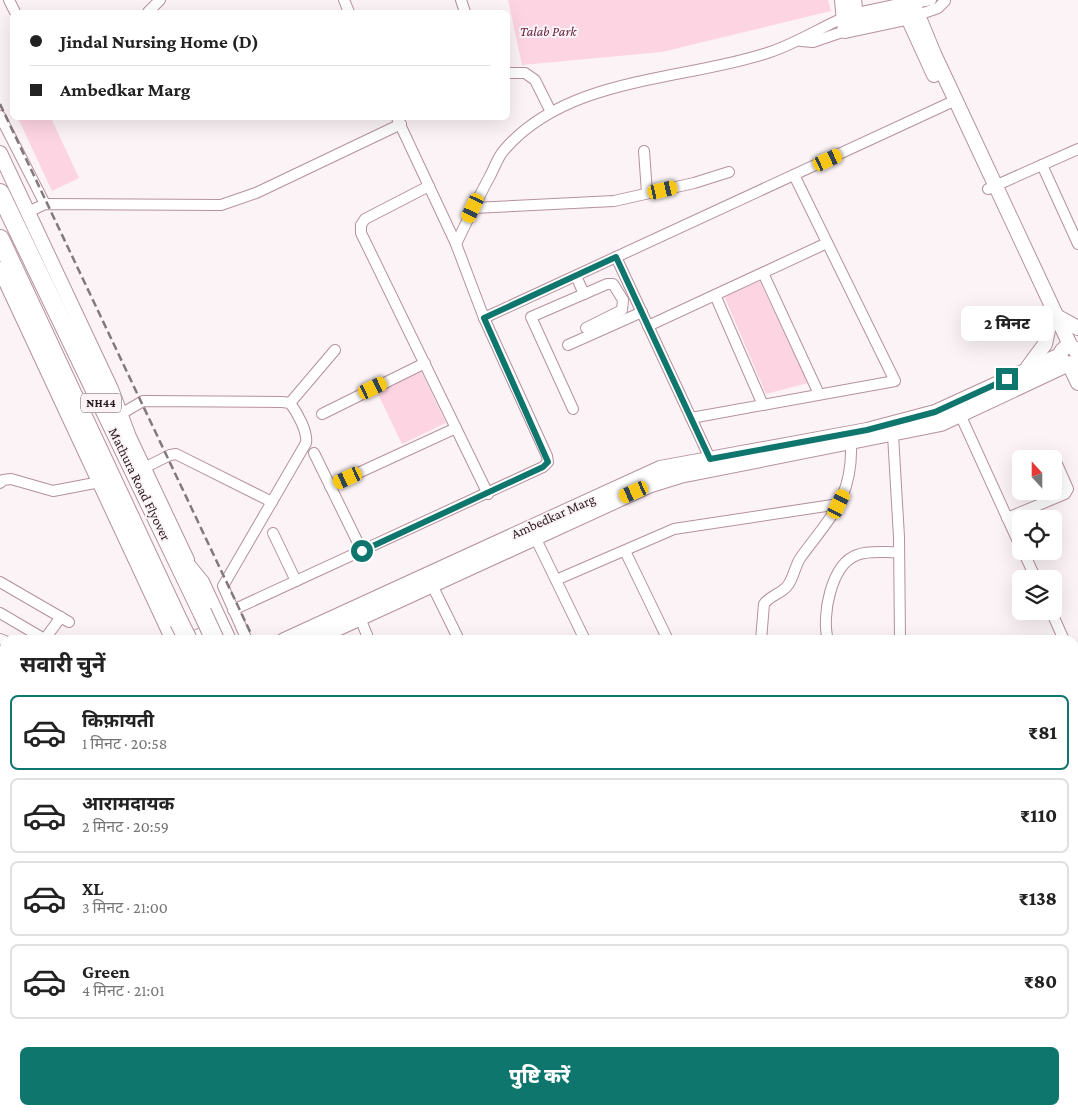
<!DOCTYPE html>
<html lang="hi">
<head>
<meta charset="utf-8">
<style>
	:root { --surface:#fff; --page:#f2f2f2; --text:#222; --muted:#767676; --line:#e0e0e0; --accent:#0f766e }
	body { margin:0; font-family:"Crimson Pro","Noto Sans Devanagari",serif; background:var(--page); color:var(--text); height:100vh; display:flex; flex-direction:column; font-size:19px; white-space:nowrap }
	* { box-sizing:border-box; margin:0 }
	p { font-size:16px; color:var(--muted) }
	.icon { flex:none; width:28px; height:28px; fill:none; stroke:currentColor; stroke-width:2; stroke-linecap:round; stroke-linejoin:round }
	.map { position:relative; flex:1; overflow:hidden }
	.drawer { position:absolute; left:0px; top:635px; width:1079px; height:480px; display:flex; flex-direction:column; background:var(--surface); border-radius:15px 15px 0 0; box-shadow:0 5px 20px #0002 }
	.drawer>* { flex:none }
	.banner { position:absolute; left:10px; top:10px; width:500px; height:110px; border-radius:8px; box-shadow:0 5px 20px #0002; display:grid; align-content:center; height:110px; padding:0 20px; background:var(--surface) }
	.needle { width:32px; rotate:339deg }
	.controls { position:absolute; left:1012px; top:450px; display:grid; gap:10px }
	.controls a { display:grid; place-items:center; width:50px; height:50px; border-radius:8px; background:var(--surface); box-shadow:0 5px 20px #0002; font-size:25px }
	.end { position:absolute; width:22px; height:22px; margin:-11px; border:6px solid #0f766e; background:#fff; box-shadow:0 0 0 2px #fff }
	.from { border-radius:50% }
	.bubble { position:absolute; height:35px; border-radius:8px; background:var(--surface); box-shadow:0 5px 20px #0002; font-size:16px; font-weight:800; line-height:35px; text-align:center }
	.car { position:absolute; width:15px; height:30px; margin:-15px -8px; border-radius:6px; box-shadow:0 0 4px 1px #0007; background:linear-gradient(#f5c518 24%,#345 0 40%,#f5c518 0 76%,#345 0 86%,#f5c518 0) }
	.banner b { display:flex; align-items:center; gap:18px; height:48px; font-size:19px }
	.banner b+b { border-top:1px solid var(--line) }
	.banner i { width:12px; height:12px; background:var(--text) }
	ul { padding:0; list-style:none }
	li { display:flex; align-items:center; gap:15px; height:75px; margin:0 10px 8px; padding:0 10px; border:2px solid var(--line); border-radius:8px }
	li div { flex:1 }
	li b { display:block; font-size:19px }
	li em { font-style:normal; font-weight:800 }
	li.selected { border-color:var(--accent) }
	li>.icon { width:45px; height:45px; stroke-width:1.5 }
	h2 { padding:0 20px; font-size:22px; line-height:60px }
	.primary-button { display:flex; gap:10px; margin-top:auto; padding:10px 20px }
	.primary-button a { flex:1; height:58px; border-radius:8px; background:var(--accent); color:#fff; font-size:20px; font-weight:800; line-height:58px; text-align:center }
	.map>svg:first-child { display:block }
</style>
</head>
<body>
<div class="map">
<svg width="1078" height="1115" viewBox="0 0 1078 1115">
	<rect width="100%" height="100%" fill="#fbf3f6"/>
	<g fill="#fdd5e2">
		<polygon points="508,0 828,0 831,11 662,52 522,65"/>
		<polygon points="18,118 51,118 79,178 52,191"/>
		<polygon points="760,281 808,383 766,394 724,296"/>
		<polygon points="421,371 446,423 402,444 377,392"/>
	</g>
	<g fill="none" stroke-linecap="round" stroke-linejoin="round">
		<defs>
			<g id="street">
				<polyline points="9,0 15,12"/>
				<polyline points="344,0 349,12"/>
				<polyline points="461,0 465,12"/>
				<polyline points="913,3 931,0"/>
				<polyline points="148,12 160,0"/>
				<polyline points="918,15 938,8 945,1"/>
				<polyline points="801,41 813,42 845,31"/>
				<polyline points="508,73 525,73 535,80 551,112"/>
				<polyline points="0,116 45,204"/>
				<polyline points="644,151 647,193"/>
				<polyline points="1042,165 1078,244"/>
				<polyline points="429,186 365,219 361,225 361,233 488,494"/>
				<polyline points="988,189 1078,149"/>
				<polyline points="473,208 614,201 694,183 729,172"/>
				<polyline points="28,212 45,204 221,205 256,193 401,124"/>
				<path d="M456,244C467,221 478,198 490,176C495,167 498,156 505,149C568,77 679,81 764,54C792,46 816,30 843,18"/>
				<polyline points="616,257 713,465"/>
				<polyline points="763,273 819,394"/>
				<polyline points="576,276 584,294"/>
				<polyline points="715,295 763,405"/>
				<polyline points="484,318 956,100"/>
				<polyline points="648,326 827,243"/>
				<polyline points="568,345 642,312"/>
				<polyline points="290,403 335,350"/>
				<polyline points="573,409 531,317 607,284 613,284 623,300 622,310 586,328"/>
				<polyline points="958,410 1021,548"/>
				<path d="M121,414L143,401L282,402L290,403C297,412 308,432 306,443L223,586L247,640"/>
				<polyline points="322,414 425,363"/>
				<polyline points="691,418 895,381 794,175"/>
				<polyline points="893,435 899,537 900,640"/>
				<polyline points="314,453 362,551"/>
				<polyline points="144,468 170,455 176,454 272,502"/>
				<polyline points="0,483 3,480 11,479 53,491 100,482"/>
				<polyline points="330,486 456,428"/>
				<polyline points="1007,518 1065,494 1068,489 1057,464"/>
				<polyline points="273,533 296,581"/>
				<polyline points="533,533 585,640"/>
				<polyline points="625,551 668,640"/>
				<polyline points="1023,551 1036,579"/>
				<polyline points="556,580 674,529 839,504"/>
				<polyline points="0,582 69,622"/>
				<polyline points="432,585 459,640"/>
				<polyline points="233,610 543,467 548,462 547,456 484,318 456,244 397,118"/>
				<polyline points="1051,611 1064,640"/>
				<polyline points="0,613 46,640"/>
				<polyline points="360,618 369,640"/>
				<polyline points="0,639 5,641"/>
				<polyline points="44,640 61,617"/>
				<path d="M761,640L764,604C770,595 782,594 788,585C794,577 795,565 801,557C831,516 853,497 851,443"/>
				<path d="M828,640C821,617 831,564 857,555C869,550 886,553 899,552"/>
				<polyline points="1074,661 1078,670"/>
				<polyline points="0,706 5,716"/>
				<polyline points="1074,745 1078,743"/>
				<polyline points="1074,819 1078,817"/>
				<polyline points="0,853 5,849"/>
				<polyline points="0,879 5,875"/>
				<polyline points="0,893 5,903"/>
				<polyline points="1074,897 1078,895"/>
				<polyline points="0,933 5,920"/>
				<polyline points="1074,983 1078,993"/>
				<polyline points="0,988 5,987"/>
				<polyline points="0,1095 5,1095"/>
				<polyline points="935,1110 937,1115"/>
				<polyline points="1031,1110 1033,1115"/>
				<polyline points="102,1115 104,1110"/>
				<polyline points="155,1115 164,1110"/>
				<polyline points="377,1115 388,1110"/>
				<polyline points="580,1115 591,1110"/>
				<polyline points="795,1115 805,1110"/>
			</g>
			<g id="secondary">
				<polyline points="842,0 845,31 915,16"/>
				<polyline points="854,0 857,24"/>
				<polyline points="902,5 934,75"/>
				<polyline points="843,18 913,3 934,54 1071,347"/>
				<polyline points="0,153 111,389 129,437 187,560"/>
				<polyline points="0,269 173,640"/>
				<polyline points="1058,317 1078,328"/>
				<path d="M1078,354L1074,348C1067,345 1062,348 1060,355L1063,362L1069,364L1076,362L1078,357"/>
				<polyline points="1028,367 1045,344 1050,321"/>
				<polyline points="189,566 202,582 229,640"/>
				<path d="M178,637C191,642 209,636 212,621"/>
				<polyline points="284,640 660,468 867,430 935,412 1060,355"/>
				<polyline points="313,640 651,485 680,476 941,424 1069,364 1078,383"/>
				<polyline points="0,867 5,863"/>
				<polyline points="395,1110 398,1115"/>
				<polyline points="449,1110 451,1115"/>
			</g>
			<g id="highway">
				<polyline points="0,193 202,612"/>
				<polyline points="0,239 179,622"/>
				<polyline points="409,1110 411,1115"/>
				<polyline points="434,1110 436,1115"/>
			</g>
		</defs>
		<use href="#street" stroke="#b5929d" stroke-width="12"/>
		<use href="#secondary" stroke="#b5929d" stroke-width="16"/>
		<use href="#highway" stroke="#b5929d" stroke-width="20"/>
		<use href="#street" stroke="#fff" stroke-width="10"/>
		<use href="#secondary" stroke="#fff" stroke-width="14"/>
		<use href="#highway" stroke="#fff" stroke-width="18"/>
		<g stroke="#83787c" stroke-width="2.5" stroke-dasharray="8 4" stroke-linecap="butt">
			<polyline points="0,104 254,640"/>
			<polyline points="479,1110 482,1115"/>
		</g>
		<defs>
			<g id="highway-bridge">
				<polyline points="202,612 215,640"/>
				<polyline points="179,622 188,640"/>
			</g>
		</defs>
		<use href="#highway-bridge" stroke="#b5929d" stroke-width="20" stroke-linecap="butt"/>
		<use href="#highway-bridge" stroke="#fff" stroke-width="18"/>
	</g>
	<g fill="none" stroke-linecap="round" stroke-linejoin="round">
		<polyline stroke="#0f766e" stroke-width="6" points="362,551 543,467 548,462 484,318 616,257 710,459 867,430 935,412 1007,379"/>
	</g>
	<g text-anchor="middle" stroke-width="4" stroke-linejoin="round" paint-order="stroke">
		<rect fill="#fbf3f6" stroke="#675a5f" stroke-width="1" x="81" y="393.5" width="40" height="19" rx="4"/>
		<g font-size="12" font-weight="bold" fill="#27191e">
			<text x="101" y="407">NH44</text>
		</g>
		<g font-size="14" font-style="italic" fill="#682541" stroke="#fbf3f6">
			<text x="548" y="36">Talab Park</text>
		</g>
		<g font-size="14" fill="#27191e" stroke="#fbf3f6">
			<text transform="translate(140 484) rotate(64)" y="5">Mathura Road Flyover</text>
			<text transform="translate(553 516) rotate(-24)" y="5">Ambedkar Marg</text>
		</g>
	</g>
</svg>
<div class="controls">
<a><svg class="needle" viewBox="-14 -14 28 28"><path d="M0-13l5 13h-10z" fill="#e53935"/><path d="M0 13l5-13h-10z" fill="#767676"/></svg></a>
<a><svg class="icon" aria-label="locate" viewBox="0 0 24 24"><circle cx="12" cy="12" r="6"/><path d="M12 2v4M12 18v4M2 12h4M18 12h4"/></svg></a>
<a><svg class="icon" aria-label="layers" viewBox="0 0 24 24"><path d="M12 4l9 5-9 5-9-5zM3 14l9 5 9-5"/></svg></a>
</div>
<i class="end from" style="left:362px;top:551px"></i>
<i class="end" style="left:1007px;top:379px"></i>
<div class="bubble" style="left:961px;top:306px;width:92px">2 मिनट</div>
<i class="car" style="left:828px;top:160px;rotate:65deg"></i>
<i class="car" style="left:663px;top:190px;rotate:77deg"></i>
<i class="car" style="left:473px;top:208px;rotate:205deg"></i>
<i class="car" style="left:373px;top:388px;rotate:64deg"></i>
<i class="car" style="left:348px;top:478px;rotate:245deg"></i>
<i class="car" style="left:634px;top:492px;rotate:246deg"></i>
<i class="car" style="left:839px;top:504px;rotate:26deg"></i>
<div class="banner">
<b><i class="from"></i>Jindal Nursing Home (D)</b>
<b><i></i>Ambedkar Marg</b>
</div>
<section class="drawer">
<h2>सवारी चुनें</h2>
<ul>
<li class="selected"><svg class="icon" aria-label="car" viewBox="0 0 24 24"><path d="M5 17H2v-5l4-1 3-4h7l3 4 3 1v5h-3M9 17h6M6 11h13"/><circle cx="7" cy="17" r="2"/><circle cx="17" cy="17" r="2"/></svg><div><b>किफ़ायती</b><p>1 मिनट · 20:58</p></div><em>₹81</em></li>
<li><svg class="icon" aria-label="car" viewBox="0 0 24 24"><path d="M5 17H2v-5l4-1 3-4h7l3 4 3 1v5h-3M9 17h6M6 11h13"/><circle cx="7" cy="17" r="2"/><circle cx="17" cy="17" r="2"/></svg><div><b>आरामदायक</b><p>2 मिनट · 20:59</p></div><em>₹110</em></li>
<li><svg class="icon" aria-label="car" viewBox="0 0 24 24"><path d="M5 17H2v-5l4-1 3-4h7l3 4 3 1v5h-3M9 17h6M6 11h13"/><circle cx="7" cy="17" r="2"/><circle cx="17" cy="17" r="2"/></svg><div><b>XL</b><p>3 मिनट · 21:00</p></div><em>₹138</em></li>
<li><svg class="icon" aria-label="car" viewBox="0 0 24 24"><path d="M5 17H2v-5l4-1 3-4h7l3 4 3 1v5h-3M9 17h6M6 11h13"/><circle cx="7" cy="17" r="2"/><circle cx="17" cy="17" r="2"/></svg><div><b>Green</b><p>4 मिनट · 21:01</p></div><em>₹80</em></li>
</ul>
<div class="primary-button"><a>पुष्टि करें</a></div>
</section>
</div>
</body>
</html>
